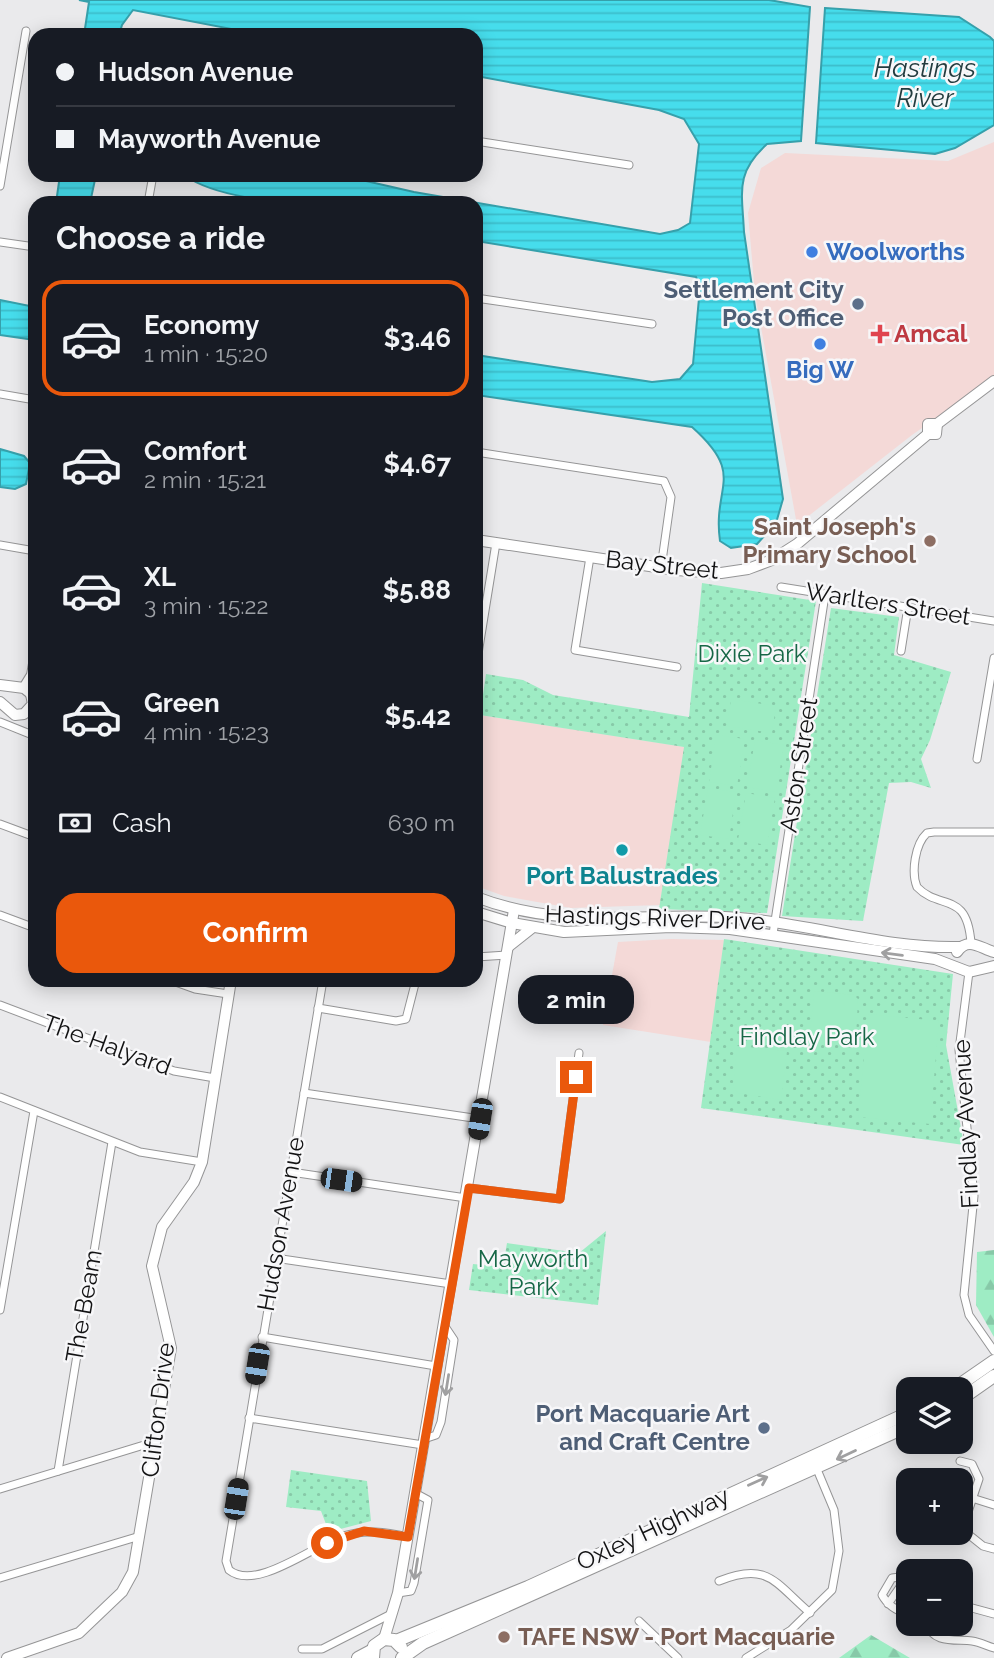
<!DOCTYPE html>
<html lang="en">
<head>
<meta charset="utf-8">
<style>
	:root { --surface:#171b24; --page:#242831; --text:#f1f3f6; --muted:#9ea1a6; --line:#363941; --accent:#ea580c }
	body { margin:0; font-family:Raleway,sans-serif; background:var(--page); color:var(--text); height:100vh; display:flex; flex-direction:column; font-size:26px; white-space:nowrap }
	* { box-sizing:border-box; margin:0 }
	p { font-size:23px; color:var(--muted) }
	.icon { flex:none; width:38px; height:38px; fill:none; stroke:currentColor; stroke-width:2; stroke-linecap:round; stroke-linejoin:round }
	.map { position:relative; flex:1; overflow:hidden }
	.side { position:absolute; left:28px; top:196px; width:455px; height:791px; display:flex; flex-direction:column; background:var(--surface); border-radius:21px; box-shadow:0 4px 18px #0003 }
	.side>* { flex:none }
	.banner { position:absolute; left:28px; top:28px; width:455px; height:154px; border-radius:21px; box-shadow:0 4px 18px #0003; display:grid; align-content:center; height:154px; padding:0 28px; background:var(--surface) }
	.fabs { position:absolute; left:896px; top:1377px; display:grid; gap:14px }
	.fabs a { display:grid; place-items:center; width:77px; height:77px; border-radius:14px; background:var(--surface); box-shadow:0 4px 18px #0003; font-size:35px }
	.end { position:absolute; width:32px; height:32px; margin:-16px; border:9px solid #ea580c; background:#fff; box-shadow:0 0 0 4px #fff }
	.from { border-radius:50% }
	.bubble { position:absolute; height:49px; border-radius:21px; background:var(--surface); box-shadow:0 4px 18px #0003; font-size:23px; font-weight:700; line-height:49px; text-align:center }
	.car { position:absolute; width:21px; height:42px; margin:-21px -10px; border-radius:9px; box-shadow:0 0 5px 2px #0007; background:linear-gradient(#222 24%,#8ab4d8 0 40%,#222 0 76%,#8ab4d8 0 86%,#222 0) }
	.banner b { display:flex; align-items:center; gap:24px; height:66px; font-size:26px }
	.banner b+b { border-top:2px solid var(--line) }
	.banner i { width:18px; height:18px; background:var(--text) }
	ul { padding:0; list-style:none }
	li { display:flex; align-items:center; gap:21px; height:116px; margin:0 14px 10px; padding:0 14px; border:4px solid transparent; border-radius:21px }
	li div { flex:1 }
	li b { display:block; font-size:26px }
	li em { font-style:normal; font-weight:700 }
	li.current { border-color:var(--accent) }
	li>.icon { width:63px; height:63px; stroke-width:1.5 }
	h2 { padding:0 28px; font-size:32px; line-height:84px }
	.pay { display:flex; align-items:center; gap:18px; height:77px; padding:0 28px; font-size:26px }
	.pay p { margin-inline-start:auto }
	.cta { display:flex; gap:14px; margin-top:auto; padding:14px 28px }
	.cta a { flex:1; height:80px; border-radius:21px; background:var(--accent); color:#fff; font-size:28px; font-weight:700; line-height:80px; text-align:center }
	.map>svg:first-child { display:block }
</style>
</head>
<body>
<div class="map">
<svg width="994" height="1658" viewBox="0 0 994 1658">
	<defs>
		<pattern id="green-dots" width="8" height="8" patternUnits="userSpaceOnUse" patternTransform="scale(1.75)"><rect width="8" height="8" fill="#9eecc4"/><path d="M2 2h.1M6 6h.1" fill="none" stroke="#87c9a8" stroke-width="1.8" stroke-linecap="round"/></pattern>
		<pattern id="forest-firs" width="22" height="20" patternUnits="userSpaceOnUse" patternTransform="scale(1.75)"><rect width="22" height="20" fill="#9eecc4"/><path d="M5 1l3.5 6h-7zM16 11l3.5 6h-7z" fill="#87c9a8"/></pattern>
		<pattern id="water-rules" width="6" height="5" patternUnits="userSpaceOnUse" patternTransform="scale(1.75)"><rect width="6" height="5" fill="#46ddec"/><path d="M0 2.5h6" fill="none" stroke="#3cbdca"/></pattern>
	</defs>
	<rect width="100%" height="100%" fill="#eaeaec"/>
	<g fill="#f4d9d7">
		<polygon points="994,142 994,378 912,435 797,525 755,294 748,213 761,168 785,153 948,161"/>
		<polygon points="480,715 685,747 660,905 571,908 504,896 476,886 476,737"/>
		<polygon points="671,939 724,940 711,1042 603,1025 618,942"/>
	</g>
	<g fill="url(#green-dots)">
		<polygon points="702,583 816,601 767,913 659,909 684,747 480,715 486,674 523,680 553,695 689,717"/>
		<polygon points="831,608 899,617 894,655 951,672 930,740 921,759 931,788 911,782 889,783 863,921 782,916"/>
		<polygon points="724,939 953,974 946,1045 964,1145 701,1108"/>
		<polygon points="606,1231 598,1305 469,1290 473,1264 503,1267 507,1243 579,1253"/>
		<polygon points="291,1470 367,1481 371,1521 329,1532 321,1511 286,1507"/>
	</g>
	<g fill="url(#forest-firs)">
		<polygon points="994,1250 994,1337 976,1305 977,1252"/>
		<polygon points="871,1635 910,1658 911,1658 839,1658"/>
	</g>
	<g fill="#9eecc4">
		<polygon points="731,699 776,706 772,733 727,726"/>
		<polygon points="716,735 745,739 737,786 709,782"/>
		<polygon points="755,740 784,745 776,792 747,787"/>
		<polygon points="708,788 736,792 729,839 700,835"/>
		<polygon points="746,793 775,798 767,845 738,840"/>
		<polygon points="814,991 854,995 858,999 856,1037 810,1033"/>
		<polygon points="868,1014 939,1021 930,1124 858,1117"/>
		<polygon points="737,1046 787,1051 781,1100 738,1093 733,1086"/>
	</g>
	<g fill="url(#water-rules)" stroke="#36a0ab" stroke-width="2">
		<path d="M79,0H769L810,7L801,141L767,144C735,173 742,191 744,232L783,499L776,523L757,544L731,548L720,541C712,485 747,476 692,427L476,395V355L652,382L680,379L693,364L700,287L696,277L476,241V203C402,203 252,215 190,179V175H340L414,192L660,234L678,230L690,223L699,144L684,119L659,110L476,76V35H263L133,10L122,25L119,35H84L89,2Z"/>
		<polygon points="825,8 959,17 990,37 994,41 994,125 955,148 935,154 816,143"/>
		<polygon points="60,175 96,175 90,203 56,203"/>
		<polygon points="0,300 35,307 35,340 0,335"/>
		<polygon points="0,449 24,456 30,463 26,484 15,489 0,487"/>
	</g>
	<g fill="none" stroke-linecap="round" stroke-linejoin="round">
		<defs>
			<g id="street">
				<polyline points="476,141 629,165"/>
				<polyline points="0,186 26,31"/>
				<polyline points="148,203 153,175"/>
				<polyline points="0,242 35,247"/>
				<polyline points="476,298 652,324"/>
				<polyline points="0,394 35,400"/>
				<polyline points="476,452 664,481 671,497 661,568"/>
				<polyline points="0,545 35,551"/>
				<polyline points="590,557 575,650 677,667"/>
				<polyline points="781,587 994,621"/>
				<polyline points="901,651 908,607"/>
				<polyline points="476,666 496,543"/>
				<polyline points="0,722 35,736"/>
				<polyline points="977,759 994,658"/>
				<polyline points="0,824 35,837"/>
				<polyline points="0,915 35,928"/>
				<polyline points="773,934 825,595"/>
				<path d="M971,943C967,890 940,911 917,887C911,872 915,844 927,833L934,832H994"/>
				<polyline points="476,957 507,955"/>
				<polyline points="969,972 959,1050 974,1196 964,1295 969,1315 994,1351"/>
				<polyline points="170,980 195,989 228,994"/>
				<path d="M323,980L226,1561L229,1570C256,1592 314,1545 343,1536C366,1529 385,1532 408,1537"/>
				<polyline points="0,1005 174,1071 215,1078"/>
				<polyline points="318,1008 396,1021 406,1019 416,980"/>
				<polyline points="304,1093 480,1119"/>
				<polyline points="0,1097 140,1152 202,1162"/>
				<polyline points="291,1172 466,1198"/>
				<polyline points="469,1188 560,1199 579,1053"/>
				<polyline points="275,1258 451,1284"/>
				<polyline points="0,1310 34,1111"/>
				<polyline points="262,1337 436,1366"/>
				<polyline points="249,1418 423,1445"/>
				<polyline points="424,1439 436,1435 441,1422 454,1340 444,1325"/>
				<polyline points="960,1461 972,1464 979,1479 966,1518 968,1534 983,1546 994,1549"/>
				<polyline points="58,1471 112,1142"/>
				<polyline points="0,1489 144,1445 155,1446"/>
				<polyline points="975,1499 994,1505"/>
				<polyline points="0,1578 140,1536"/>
				<path d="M719,1581C768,1561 775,1583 810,1613"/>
				<polyline points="398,1593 411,1591 414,1583 428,1500 415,1493"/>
				<path d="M888,1604L902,1584L900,1577L892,1578L882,1595C888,1606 897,1611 908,1614"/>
				<polyline points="961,1605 994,1614"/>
				<polyline points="639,1621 678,1658"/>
				<path d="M927,1624C933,1644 956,1639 972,1641C980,1642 987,1646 994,1648"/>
				<polyline points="302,1649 322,1649 391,1614"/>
				<polyline points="746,1658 791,1630 832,1590 839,1551 834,1510 816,1467"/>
			</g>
			<g id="secondary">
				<polyline points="928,434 928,424 937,424 994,381"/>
				<polyline points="476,540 676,570 721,573 748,569 772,560 797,544 928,434 936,434 937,424"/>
				<polyline points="0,685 24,688 35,697"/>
				<polyline points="24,688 32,675 35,658"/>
				<polyline points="0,702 15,715 24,714 33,704 31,694"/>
				<path d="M476,897C567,932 646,911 739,918C813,924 885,949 960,947"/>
				<polyline points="476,912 512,923 564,932 671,927 730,929 935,959 969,972 994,966"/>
				<polyline points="509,946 533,927"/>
				<path d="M957,952C968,936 980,948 994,952"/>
				<polyline points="384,1639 398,1593 514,910"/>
				<polyline points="7,1658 79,1633 122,1592 133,1572 171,1348 152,1266 162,1227 194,1182 202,1162 231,980"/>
			</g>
			<g id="primary">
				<polyline points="952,1390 994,1361"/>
				<polyline points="961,1399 994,1376"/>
				<polyline points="396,1641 528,1587 908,1413"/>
				<polyline points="358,1658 373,1650"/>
				<polyline points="373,1658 374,1646 384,1639 394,1640 401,1647"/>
				<polyline points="402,1658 423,1643 908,1426"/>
			</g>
		</defs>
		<use href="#street" stroke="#959596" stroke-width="9"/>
		<use href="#secondary" stroke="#959596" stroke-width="12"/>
		<use href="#primary" stroke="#959596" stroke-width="14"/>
		<use href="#street" stroke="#fff" stroke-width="7"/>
		<use href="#secondary" stroke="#fff" stroke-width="10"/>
		<use href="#primary" stroke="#fff" stroke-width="12"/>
	</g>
	<defs><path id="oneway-shaft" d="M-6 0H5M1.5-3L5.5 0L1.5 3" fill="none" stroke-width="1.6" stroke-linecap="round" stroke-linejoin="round" transform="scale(1.75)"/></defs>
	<g stroke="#a0a0a1">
		<use href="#oneway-shaft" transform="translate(892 954) rotate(-173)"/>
		<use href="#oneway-shaft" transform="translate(447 1385) rotate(99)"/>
		<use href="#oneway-shaft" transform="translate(846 1455) rotate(155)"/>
		<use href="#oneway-shaft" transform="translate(758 1481) rotate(-24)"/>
		<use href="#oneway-shaft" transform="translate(416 1569) rotate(99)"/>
	</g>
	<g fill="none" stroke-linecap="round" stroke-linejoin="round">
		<polyline stroke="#ea580c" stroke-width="9" points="327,1543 364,1531 408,1537 469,1188 560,1199 576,1077"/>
	</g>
	<g fill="#3f7fe0" stroke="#f7f7f9" stroke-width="2.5">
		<circle cx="812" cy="252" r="7"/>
		<circle cx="820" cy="344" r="7"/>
	</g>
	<g fill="#5c6f8a" stroke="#f7f7f9" stroke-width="2.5">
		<circle cx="858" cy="304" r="7"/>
		<circle cx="764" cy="1428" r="7"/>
	</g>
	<path fill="#e0444e" stroke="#f7f7f9" stroke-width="2.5" d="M876.5 323.5h7v7h7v7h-7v7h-7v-7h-7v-7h7z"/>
	<g fill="#8d6e63" stroke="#f7f7f9" stroke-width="2.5">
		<circle cx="930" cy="541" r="7"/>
		<circle cx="504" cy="1637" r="7"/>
	</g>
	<circle fill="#0f9aa8" stroke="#f7f7f9" stroke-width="2.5" cx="622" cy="850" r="7"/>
	<g text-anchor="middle" stroke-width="5" stroke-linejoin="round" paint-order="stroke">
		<g font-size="24" font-weight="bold" fill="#366cbe" stroke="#f7f7f9" text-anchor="start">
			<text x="826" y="260">Woolworths</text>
			<text x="820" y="378" text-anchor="middle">Big W</text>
		</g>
		<g font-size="24" font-weight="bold" fill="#4e5e75" stroke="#f7f7f9" text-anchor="end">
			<text x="844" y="298">Settlement City<tspan x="844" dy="28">Post Office</tspan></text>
			<text x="750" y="1422">Port Macquarie Art<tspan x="750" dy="28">and Craft Centre</tspan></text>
		</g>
		<g font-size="24" font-weight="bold" fill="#be3a42" stroke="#f7f7f9" text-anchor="start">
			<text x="894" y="342">Amcal</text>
		</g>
		<g font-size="24" font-weight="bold" fill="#785e54" stroke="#f7f7f9" text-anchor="end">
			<text x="916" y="535">Saint Joseph's<tspan x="916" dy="28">Primary School</tspan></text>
			<text x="518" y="1645" text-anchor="start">TAFE NSW - Port Macquarie</text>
		</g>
		<g font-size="24" fill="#121213" stroke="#f7f7f9">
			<text transform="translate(662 565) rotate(6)" y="8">Bay Street</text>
			<text transform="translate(888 604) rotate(9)" y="8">Warlters Street</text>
			<text transform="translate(799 765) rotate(-81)" y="8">Aston Street</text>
			<text transform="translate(655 918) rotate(2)" y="8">Hastings River Drive</text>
			<text transform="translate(107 1045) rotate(20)" y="8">The Halyard</text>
			<text transform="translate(966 1124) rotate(-93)" y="8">Findlay Avenue</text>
			<text transform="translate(281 1224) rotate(-80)" y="8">Hudson Avenue</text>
			<text transform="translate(84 1306) rotate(-80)" y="8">The Beam</text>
			<text transform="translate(158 1410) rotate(-83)" y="8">Clifton Drive</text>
			<text transform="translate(653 1529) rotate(-25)" y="8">Oxley Highway</text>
		</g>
		<g font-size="24" fill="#166746" stroke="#f7f7f9">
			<text x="752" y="662">Dixie Park</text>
			<text x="807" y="1045">Findlay Park</text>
			<text x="533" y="1267">Mayworth<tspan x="533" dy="28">Park</tspan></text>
		</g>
		<g font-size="24" font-weight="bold" fill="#0d838f" stroke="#f7f7f9">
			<text x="622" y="884">Port Balustrades</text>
		</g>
		<g font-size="26" font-style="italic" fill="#233c3f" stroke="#f7f7f9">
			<text x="925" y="77">Hastings<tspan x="925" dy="30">River</tspan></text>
		</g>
	</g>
</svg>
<div class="fabs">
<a><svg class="icon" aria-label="layers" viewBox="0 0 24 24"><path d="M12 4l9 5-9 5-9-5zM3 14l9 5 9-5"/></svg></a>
<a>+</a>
<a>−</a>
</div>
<i class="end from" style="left:327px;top:1543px"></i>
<i class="end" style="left:576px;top:1077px"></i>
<div class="bubble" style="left:518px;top:975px;width:116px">2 min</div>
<i class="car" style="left:480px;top:1119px;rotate:189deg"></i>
<i class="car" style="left:341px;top:1180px;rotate:98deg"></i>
<i class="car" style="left:257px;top:1364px;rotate:189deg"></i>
<i class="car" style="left:236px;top:1499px;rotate:9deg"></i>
<div class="banner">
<b><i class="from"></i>Hudson Avenue</b>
<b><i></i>Mayworth Avenue</b>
</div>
<section class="side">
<h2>Choose a ride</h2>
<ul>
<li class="current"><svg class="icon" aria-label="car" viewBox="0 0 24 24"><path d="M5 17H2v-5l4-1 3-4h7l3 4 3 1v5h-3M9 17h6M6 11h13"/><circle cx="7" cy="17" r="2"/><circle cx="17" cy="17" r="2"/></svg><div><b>Economy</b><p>1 min · 15:20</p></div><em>$3.46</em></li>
<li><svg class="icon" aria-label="car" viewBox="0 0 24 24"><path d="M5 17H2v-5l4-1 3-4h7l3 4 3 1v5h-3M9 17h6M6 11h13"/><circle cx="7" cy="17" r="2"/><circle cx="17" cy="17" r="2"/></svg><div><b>Comfort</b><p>2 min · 15:21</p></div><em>$4.67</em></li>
<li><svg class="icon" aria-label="car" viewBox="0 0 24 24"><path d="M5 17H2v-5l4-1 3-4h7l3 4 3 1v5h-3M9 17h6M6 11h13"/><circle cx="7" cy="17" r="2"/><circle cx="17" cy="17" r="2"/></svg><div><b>XL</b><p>3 min · 15:22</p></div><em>$5.88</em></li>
<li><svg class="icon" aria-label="car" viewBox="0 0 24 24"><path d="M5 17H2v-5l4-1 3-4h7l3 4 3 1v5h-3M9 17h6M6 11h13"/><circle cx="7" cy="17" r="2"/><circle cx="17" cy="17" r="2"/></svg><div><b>Green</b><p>4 min · 15:23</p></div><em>$5.42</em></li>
</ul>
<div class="pay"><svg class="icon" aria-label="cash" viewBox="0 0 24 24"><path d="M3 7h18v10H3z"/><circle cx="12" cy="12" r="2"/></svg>Cash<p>630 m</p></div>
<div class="cta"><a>Confirm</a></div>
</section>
</div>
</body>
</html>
